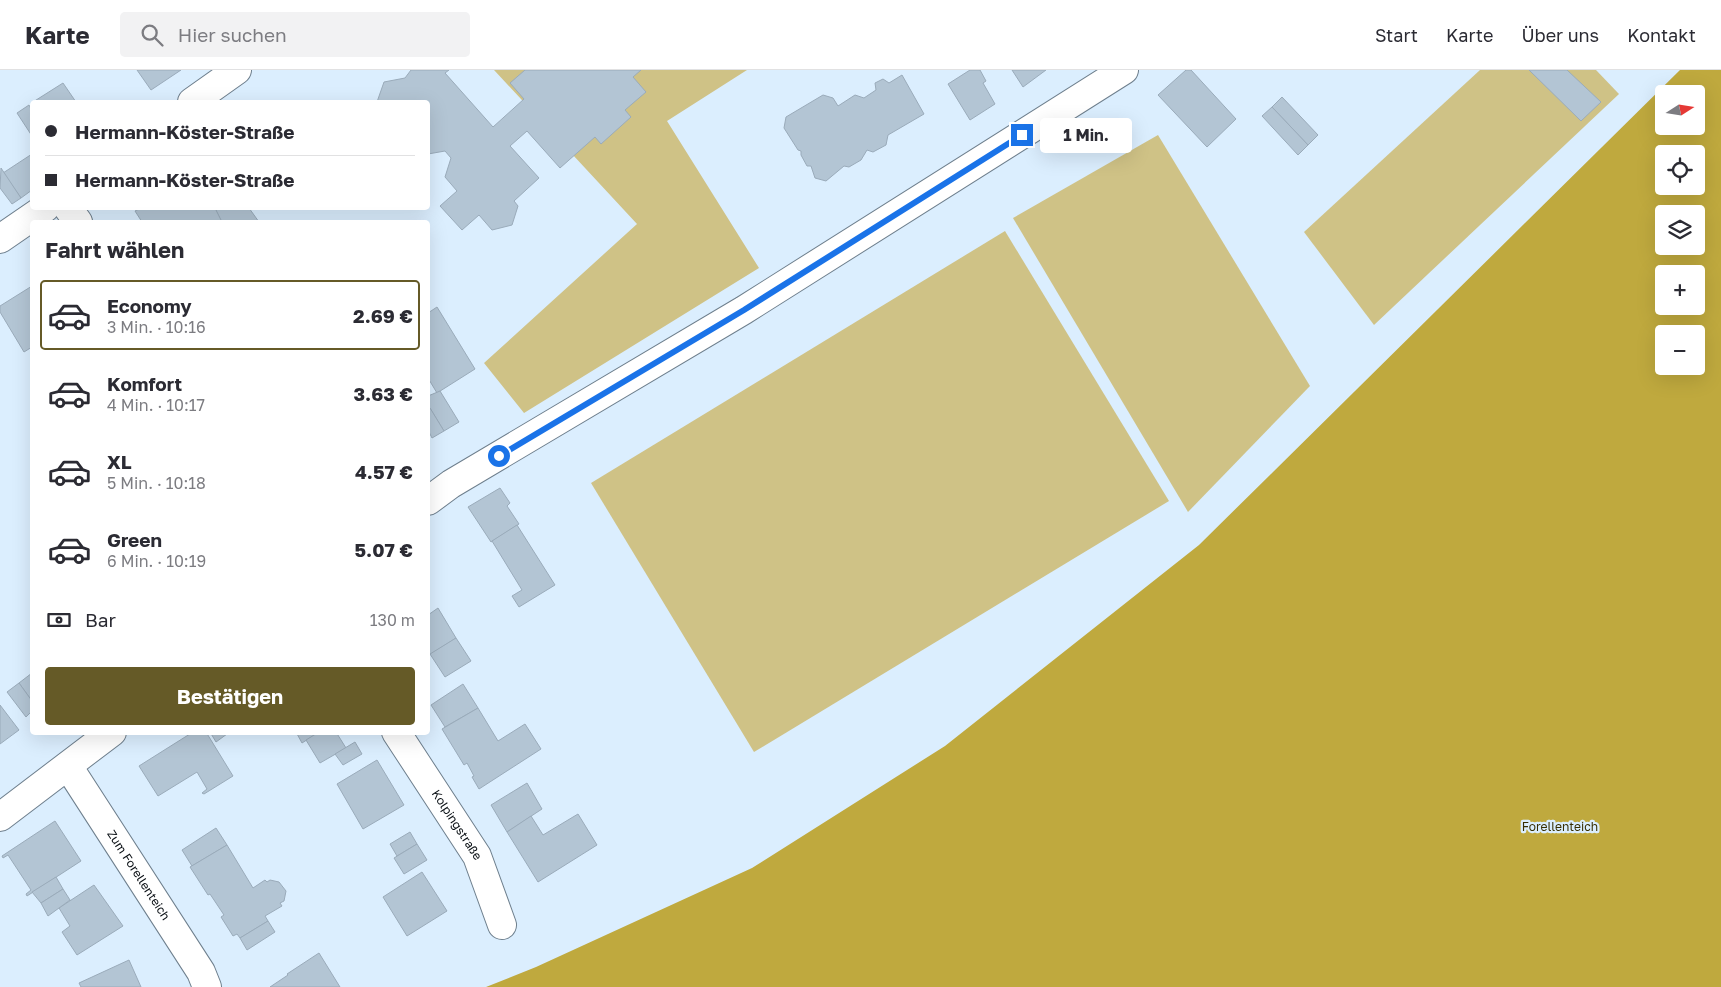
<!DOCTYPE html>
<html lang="de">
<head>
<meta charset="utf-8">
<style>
	:root { --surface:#fff; --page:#f2f2f3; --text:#2b2b33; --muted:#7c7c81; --line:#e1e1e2; --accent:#655a27 }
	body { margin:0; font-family:"Golos Text",sans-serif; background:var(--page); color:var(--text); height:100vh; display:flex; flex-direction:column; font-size:19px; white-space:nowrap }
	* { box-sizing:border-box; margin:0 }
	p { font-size:16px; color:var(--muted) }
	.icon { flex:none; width:28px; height:28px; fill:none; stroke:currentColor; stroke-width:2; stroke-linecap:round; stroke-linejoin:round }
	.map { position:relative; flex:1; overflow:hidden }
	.side { position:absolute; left:30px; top:150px; width:400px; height:515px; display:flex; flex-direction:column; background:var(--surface); border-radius:5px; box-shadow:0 5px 20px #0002 }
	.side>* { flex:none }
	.hud { position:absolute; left:30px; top:30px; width:400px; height:110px; border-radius:5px; box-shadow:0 5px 20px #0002; display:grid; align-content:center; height:110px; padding:0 15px; background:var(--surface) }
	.needle { width:32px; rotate:78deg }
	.controls { position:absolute; left:1655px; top:15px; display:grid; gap:10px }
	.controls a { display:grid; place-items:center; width:50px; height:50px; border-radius:5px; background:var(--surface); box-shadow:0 5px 20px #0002; font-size:25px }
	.end { position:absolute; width:22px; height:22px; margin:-11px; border:6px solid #1a73e8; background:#fff; box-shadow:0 0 0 2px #fff }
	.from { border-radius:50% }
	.bubble { position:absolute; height:35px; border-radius:5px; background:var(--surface); box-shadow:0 5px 20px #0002; font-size:16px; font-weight:700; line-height:35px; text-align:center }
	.hud b { display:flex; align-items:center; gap:18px; height:48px; font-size:19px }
	.hud b+b { border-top:1px solid var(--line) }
	.hud i { width:12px; height:12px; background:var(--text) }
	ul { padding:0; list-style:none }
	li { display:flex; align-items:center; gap:15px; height:70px; margin:0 10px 8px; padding:0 5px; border:2px solid transparent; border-radius:5px }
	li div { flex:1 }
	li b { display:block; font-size:19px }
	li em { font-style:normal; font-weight:700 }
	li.selected { border-color:var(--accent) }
	li>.icon { width:45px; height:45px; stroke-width:1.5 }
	h2 { padding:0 15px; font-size:22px; line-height:60px }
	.pay { display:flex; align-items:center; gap:12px; height:55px; padding:0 15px; font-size:19px }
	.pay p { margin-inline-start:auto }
	.button { display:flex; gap:10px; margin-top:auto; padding:10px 15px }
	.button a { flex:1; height:58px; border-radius:5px; background:var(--accent); color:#fff; font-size:20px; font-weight:700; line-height:58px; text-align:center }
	header { display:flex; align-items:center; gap:30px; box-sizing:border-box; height:70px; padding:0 25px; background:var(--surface); border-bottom:1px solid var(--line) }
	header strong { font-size:24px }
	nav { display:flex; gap:28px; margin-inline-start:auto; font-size:18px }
	.search { width:350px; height:45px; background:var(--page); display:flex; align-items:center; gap:12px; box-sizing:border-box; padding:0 18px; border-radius:5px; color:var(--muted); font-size:19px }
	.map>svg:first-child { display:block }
</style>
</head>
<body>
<header>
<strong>Karte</strong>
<div class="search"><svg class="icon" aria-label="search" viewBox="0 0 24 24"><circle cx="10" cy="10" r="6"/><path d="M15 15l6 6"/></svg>Hier suchen</div>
<nav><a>Start</a><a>Karte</a><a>Über uns</a><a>Kontakt</a></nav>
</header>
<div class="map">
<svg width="1721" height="917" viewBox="0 0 1721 917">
	<rect width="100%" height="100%" fill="#dbeefe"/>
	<g fill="#cfc286">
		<polygon points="494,0 747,0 667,51 759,198 524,343 484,293 637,154"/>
		<polygon points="1480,0 1596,0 1619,24 1374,255 1304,162"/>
		<polygon points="1158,65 1310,316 1188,442 1013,148"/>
		<polygon points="1005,161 1169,431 754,682 591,413"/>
	</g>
	<path fill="#bfa93e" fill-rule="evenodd" d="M1680,0H1721V917H486L536,897L752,798L945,676L1199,475ZM1664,24H1696V56H1664ZM1664,84H1696V116H1664ZM1664,144H1696V176H1664ZM1664,204H1696V236H1664ZM1664,264H1696V296H1664Z"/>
	<g fill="#b3c5d4" stroke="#9aabba">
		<polygon points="137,0 181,0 151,20"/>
		<polygon points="411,0 449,0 445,3 493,57 524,29 510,13 525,0 641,0 633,7 646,22 625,40 631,47 601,74 595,67 560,98 527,61 510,76 539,108 514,131 518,136 512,155 492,160 479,145 462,160 440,136 457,121 445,107 451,88 445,81 428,84 428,32 377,32 384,12 405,8"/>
		<polygon points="970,0 980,0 986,11 983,13 995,34 970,50 948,14"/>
		<polygon points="1012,0 1046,0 1023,17"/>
		<polygon points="1186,0 1191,0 1236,49 1207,77 1158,25"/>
		<polygon points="1529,0 1567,0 1601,32 1581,51"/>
		<polygon points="902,5 924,44 888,65 886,75 873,82 867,80 861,90 849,97 844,96 826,111 815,108 811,96 807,96 801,85 801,81 798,80 784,58 786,47 823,25 833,28 838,36 855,25 864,28 876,20 875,13 883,9 889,13"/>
		<polygon points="63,13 76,32 33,32"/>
		<polygon points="1282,27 1318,65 1308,75 1272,37"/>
		<polygon points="29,35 32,41 32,66 17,43"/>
		<polygon points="1272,37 1308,75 1298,85 1262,46"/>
		<polygon points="32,84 32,120 21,128 3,103"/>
		<polygon points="1,98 21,128 12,134 0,118"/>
		<polygon points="141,138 215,138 223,151 142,152 135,141"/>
		<polygon points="215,138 249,138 259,152 222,152"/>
		<polygon points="32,216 32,277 24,282 0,242 0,236"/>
		<polygon points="437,237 475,299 437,323 428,308 428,243"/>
		<polygon points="440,321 459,352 444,361 428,335 428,326"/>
		<polygon points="430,338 444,361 432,368 428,360 428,340"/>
		<polygon points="500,418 510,433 507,436 519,454 491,472 468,437"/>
		<polygon points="517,455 555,515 519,537 512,526 522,520 492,471"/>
		<polygon points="438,538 456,568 428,586 428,545"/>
		<polygon points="456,568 471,591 445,607 430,584"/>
		<polygon points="32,603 32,631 19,613"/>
		<polygon points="19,613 32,631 32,641 26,647 7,622"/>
		<polygon points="463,614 478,638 445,657 431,635"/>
		<polygon points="0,635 19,660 0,674"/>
		<polygon points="478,638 498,671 525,654 541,679 479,719 472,707 474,706 467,693 464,695 442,659"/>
		<polygon points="193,662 206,662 233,706 204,724 202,723 207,719 197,702 158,726 139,696"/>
		<polygon points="210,662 226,662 227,664 216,672"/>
		<polygon points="296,662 319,662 302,673"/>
		<polygon points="319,662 336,662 346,678 320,693 306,670"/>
		<polygon points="355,672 362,684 343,695 335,684"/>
		<polygon points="377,690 404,735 363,759 337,714"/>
		<polygon points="527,713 542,739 507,762 491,735"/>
		<polygon points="578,744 597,775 538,812 507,762 531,746 543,765"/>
		<polygon points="55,751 81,791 27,826 26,824 31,820 8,785 3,788 2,786"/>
		<polygon points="216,758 227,775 192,796 182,780"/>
		<polygon points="410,762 417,774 397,786 390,774"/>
		<polygon points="417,774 427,790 404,804 394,788"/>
		<polygon points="227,775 253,818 265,810 267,812 270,810 279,812 286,821 284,831 280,833 282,836 265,846 268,851 240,868 237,864 233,866 221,847 224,845 210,824 208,825 190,797"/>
		<polygon points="422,802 447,841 407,866 383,827"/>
		<polygon points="56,807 63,819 41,833 32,822"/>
		<polygon points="94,815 123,856 77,885 62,862 70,856 59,838"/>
		<polygon points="63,819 70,830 48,846 41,833"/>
		<polygon points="268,851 275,862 247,880 240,868"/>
		<polygon points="319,883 340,917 270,917 288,905 287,904"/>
		<polygon points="129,890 141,917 81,917 79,913"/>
	</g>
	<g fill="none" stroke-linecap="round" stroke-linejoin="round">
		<defs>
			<g id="minor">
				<polyline points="192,32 237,0"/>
				<polyline points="68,138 78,152"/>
				<polyline points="0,169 45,138"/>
				<polyline points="428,431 451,414 744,240 1124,0"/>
				<path id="s1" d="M396,662L477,786L502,855"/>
				<path id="s2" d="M68,696L201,902L207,917"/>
				<polyline points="0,747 112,662"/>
			</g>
		</defs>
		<use href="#minor" stroke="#6e7f8d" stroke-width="30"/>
		<use href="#minor" stroke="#fff" stroke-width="28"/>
	</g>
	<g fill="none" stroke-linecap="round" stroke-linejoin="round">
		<polyline stroke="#1a73e8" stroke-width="6" points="499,386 744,240 1022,65"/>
	</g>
	<g text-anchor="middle" stroke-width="4.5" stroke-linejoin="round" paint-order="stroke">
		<g font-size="12" fill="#080e13" stroke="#dbeefe">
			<text dy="4" stroke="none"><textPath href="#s1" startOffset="111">Kolpingstraße</textPath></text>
			<text dy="4" stroke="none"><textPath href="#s2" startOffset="130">Zum Forellenteich</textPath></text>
		</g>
		<g font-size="12" fill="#362d00" stroke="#dbeefe">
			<text x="1560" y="761">Forellenteich</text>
		</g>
	</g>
</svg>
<div class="controls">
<a><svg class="needle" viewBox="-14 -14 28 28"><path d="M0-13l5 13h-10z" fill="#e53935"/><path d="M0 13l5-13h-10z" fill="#7c7c81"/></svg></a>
<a><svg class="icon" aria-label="locate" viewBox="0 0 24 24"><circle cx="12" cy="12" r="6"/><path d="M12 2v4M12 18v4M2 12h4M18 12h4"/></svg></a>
<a><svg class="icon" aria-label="layers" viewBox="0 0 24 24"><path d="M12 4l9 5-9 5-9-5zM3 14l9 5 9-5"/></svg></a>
<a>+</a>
<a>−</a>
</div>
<i class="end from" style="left:499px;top:386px"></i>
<i class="end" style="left:1022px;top:65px"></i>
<div class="bubble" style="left:1040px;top:48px;width:92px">1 Min.</div>
<div class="hud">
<b><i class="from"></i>Hermann-Köster-Straße</b>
<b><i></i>Hermann-Köster-Straße</b>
</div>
<section class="side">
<h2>Fahrt wählen</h2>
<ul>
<li class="selected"><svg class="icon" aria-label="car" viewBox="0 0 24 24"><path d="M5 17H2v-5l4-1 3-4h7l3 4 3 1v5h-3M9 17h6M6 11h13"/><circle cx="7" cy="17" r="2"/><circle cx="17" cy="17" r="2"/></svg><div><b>Economy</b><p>3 Min. · 10:16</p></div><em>2.69 €</em></li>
<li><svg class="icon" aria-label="car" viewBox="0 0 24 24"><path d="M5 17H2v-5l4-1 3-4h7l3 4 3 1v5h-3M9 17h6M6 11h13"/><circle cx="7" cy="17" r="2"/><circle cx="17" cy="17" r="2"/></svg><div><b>Komfort</b><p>4 Min. · 10:17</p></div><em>3.63 €</em></li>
<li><svg class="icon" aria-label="car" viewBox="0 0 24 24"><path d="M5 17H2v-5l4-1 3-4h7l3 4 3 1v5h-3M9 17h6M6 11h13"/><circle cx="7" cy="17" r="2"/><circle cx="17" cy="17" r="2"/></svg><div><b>XL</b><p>5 Min. · 10:18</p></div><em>4.57 €</em></li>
<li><svg class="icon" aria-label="car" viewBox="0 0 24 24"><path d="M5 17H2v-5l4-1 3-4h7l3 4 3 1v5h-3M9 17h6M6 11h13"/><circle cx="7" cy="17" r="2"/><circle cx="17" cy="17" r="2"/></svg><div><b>Green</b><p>6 Min. · 10:19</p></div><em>5.07 €</em></li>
</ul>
<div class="pay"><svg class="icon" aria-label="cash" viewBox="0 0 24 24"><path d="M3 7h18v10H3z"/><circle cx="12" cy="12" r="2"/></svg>Bar<p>130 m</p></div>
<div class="button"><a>Bestätigen</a></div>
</section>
</div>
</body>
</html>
